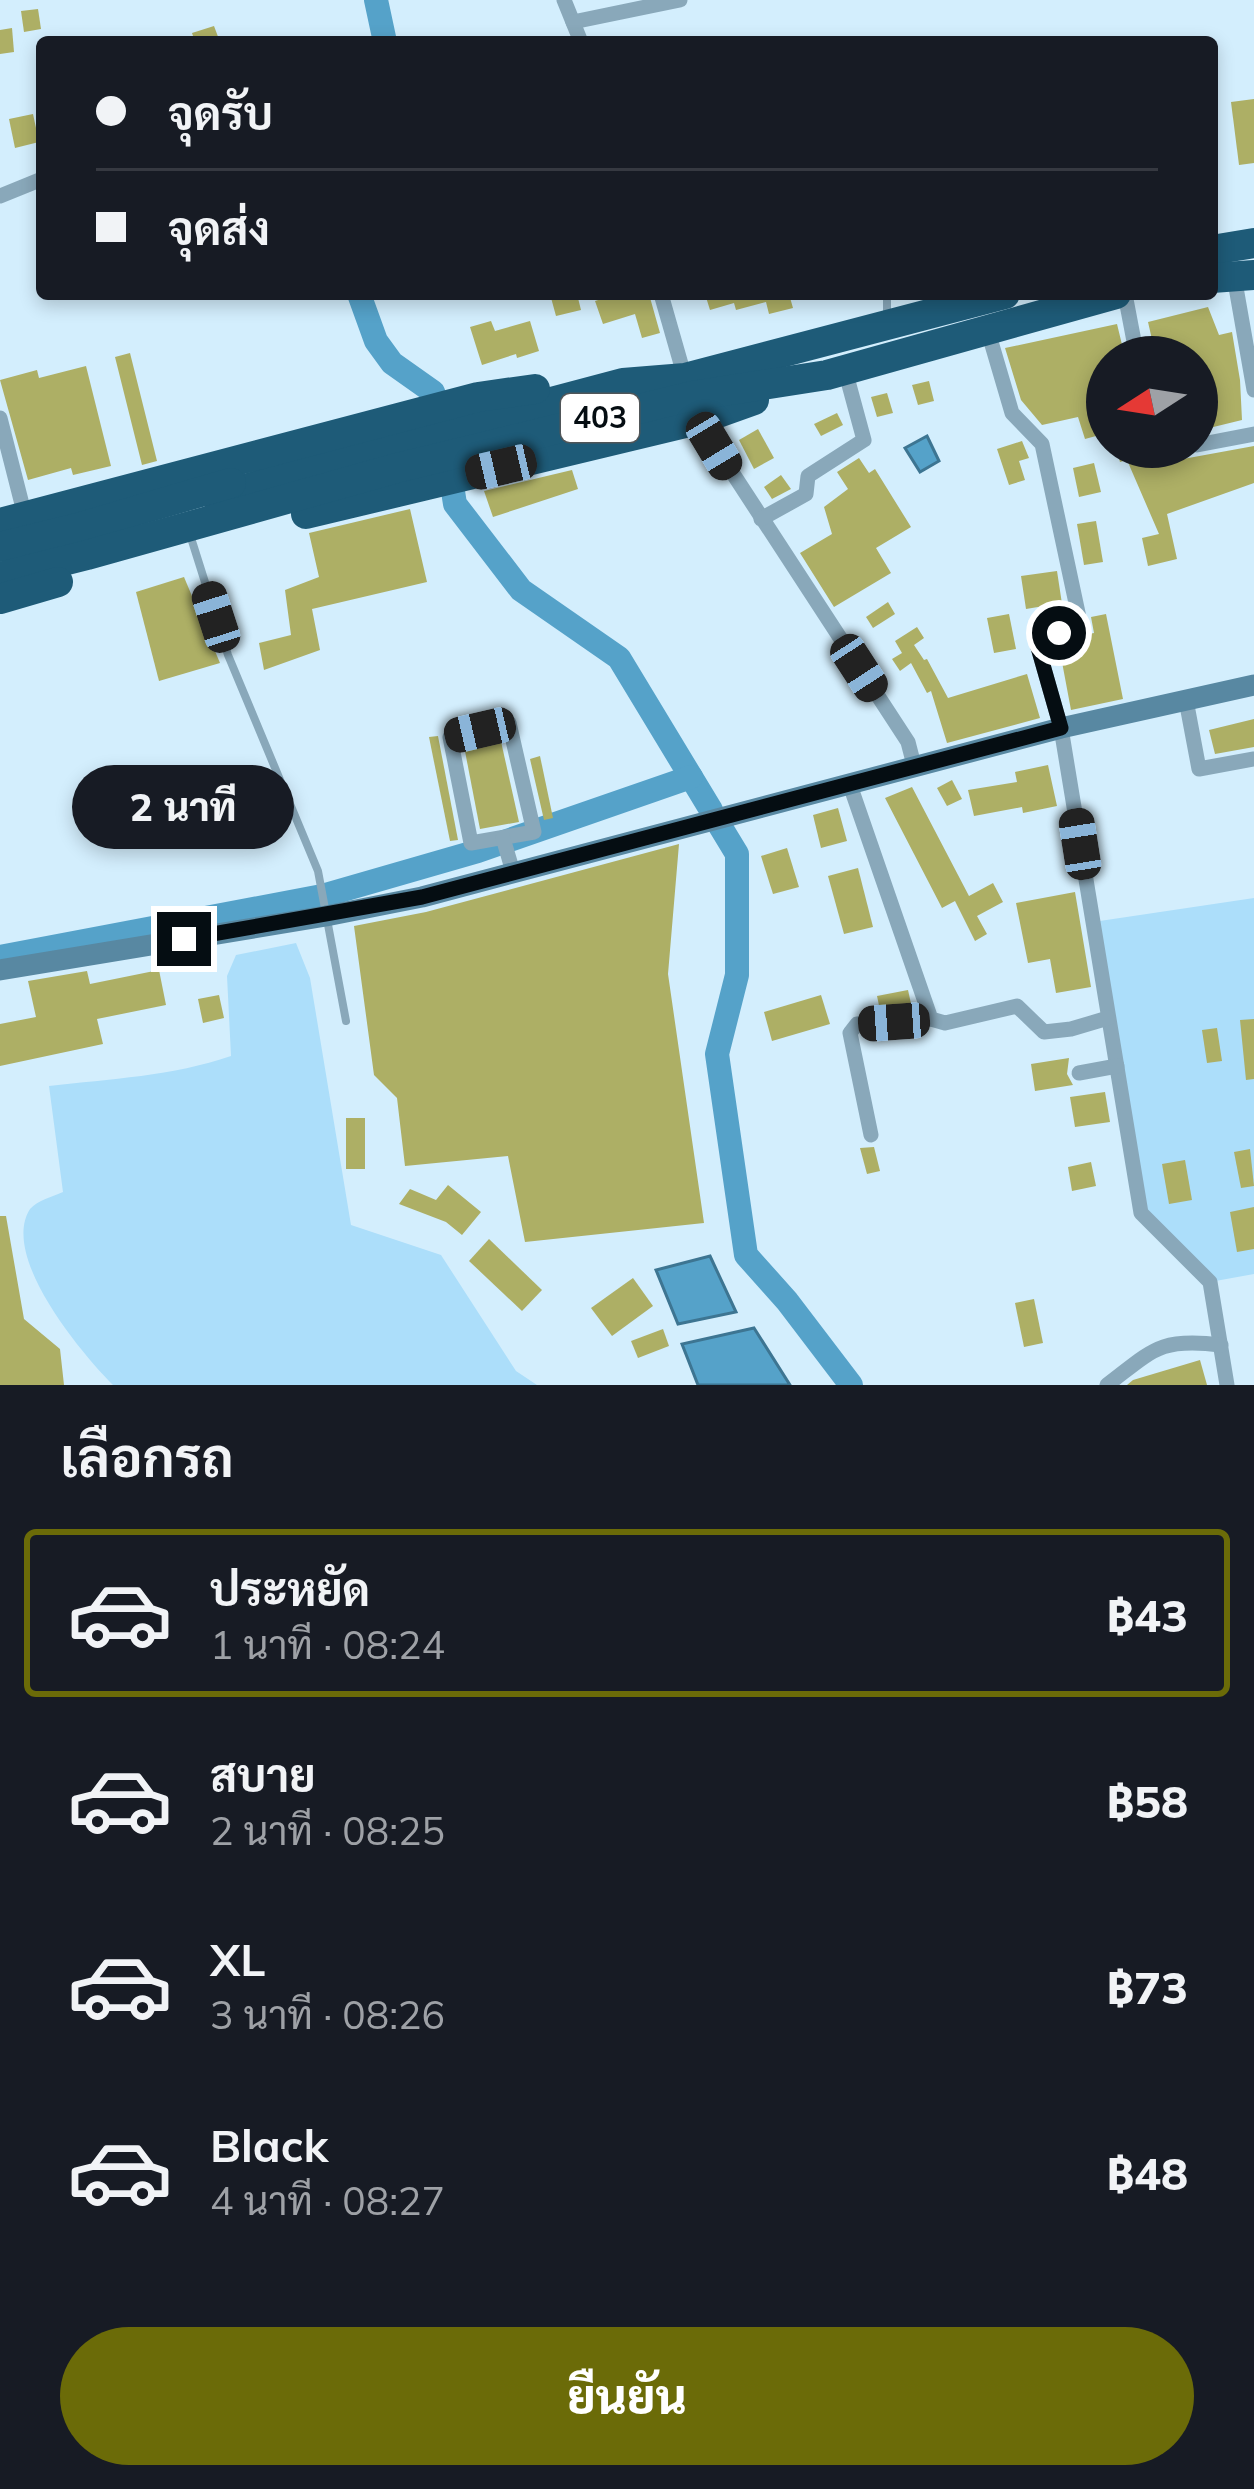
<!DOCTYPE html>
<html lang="th">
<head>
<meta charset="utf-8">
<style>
	:root { --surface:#171b24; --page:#242831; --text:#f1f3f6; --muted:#9ea1a6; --line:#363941; --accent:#6b6b08 }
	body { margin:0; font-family:Mulish,Sarabun,sans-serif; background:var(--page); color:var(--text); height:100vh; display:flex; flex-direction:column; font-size:45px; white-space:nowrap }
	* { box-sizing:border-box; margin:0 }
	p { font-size:39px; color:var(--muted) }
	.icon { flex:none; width:66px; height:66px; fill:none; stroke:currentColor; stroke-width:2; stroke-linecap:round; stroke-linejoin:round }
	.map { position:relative; height:1385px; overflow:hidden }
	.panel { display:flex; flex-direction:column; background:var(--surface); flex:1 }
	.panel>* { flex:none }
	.hud { position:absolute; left:36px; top:36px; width:1182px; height:264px; border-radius:12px; box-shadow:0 6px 18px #0003; display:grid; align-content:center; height:264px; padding:0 60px; background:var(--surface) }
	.needle { width:78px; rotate:258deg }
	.controls { position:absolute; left:1086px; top:336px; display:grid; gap:24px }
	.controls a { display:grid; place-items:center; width:132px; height:132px; border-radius:50%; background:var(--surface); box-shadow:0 6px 18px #0003; font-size:60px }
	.end { position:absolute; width:54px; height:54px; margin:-27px; border:15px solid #050d12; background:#fff; box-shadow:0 0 0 6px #fff }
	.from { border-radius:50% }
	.bubble { position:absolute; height:84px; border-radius:42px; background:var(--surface); box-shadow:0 6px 18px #0003; font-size:39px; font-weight:800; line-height:84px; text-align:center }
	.car { position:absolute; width:36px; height:72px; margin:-36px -18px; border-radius:15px; box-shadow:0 0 9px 3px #0007; background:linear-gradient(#222 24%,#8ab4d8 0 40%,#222 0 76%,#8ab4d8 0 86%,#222 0) }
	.hud b { display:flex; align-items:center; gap:42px; height:114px; font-size:45px }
	.hud b+b { border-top:3px solid var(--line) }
	.hud i { width:30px; height:30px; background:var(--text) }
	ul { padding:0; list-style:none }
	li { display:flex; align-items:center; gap:36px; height:168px; margin:0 24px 18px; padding:0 36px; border:6px solid transparent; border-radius:12px }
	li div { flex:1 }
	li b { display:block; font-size:45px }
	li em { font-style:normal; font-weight:800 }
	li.selected { border-color:var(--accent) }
	li>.icon { width:108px; height:108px; stroke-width:1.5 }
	h2 { padding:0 60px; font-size:54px; line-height:144px }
	.action { display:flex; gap:24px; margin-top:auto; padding:24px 60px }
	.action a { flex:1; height:138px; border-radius:72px; background:var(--accent); color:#fff; font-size:48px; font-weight:800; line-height:138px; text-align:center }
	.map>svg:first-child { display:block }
</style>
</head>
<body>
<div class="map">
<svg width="1254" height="1385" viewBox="0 0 1254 1385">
	<rect width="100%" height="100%" fill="#d3eefd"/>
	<g fill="#acdefa">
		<polygon points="1254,898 1254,1274 1210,1282 1141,1213 1093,922"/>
		<path d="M296,943L310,978L351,1225L441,1255L516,1371L537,1385H113C81,1353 0,1256 30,1209C38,1200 52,1197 63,1192L49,1086C110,1079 173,1076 231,1056L227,976L236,955Z"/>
	</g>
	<g fill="#55a2c9" stroke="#3d7592" stroke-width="3">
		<polygon points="927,436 939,461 920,472 905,448"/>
		<polygon points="710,1256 736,1312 678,1324 656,1270"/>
		<polygon points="754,1328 790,1385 698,1385 682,1344"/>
	</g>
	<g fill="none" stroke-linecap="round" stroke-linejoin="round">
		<g stroke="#55a2c9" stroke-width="24">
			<polyline points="376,0 385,42"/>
			<polyline points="359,294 376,341 392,363 433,392 443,420"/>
			<polyline points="449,466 455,504 521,590 619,658 711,810"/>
			<polyline points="720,826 737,854 737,975 717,1054 746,1255 787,1301 851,1385"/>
			<polyline points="0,957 322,896 478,851 691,777"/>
		</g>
	</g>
	<g fill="#adaf65">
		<polygon points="38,9 41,29 24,32 21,11"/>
		<polygon points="214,26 220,42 195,42 192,33"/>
		<polygon points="12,28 14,52 0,54 0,30"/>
		<polygon points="1254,99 1254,163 1239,165 1231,102"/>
		<polygon points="33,114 39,142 15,148 9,119"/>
		<polygon points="550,294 577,294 581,310 556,316"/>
		<polygon points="617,294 649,294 660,333 642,338 635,314 603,324 595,301"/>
		<polygon points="705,294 789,294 793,308 769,314 766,302 736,310 734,303 710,310"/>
		<polygon points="1208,307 1219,335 1232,332 1240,380 1242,420 1197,431 1197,357 1156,357 1148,322"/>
		<polygon points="491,321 495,331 530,321 539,351 517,358 516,354 482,365 470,327"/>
		<polygon points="1117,324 1125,357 1107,357 1107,433 1085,439 1078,417 1042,425 1021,400 1005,348"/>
		<polygon points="130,353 157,461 142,465 115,357"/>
		<polygon points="86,366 111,466 73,475 71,468 28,480 0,380 37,370 39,378"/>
		<polygon points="929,381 934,401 918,405 912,385"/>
		<polygon points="887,393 893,413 877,417 871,397"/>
		<polygon points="837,413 843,425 821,436 814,424"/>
		<polygon points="758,429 774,458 754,469 739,440"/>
		<polygon points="1022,441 1029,458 1019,461 1025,480 1009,485 997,449"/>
		<polygon points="1254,446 1254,483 1167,514 1177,559 1148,566 1142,538 1159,534 1127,460 1120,462 1116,447 1146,447 1150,461 1172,461"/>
		<polygon points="859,458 869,473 875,469 911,527 876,548 891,573 834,607 800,553 832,534 824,507 848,489 837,472"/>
		<polygon points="1094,463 1101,492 1079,497 1073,468"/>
		<polygon points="572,470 578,489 493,517 484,491"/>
		<polygon points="781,475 791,489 772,499 764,487"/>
		<polygon points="410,509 427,582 312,609 320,650 264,670 259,643 291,635 285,590 319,577 309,533"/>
		<polygon points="1096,521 1103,562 1084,565 1077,524"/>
		<polygon points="1057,571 1064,617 1047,623 1044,606 1026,609 1021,576"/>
		<polygon points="184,577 220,663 159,681 136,592"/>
		<polygon points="888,602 895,614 873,628 866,617"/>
		<polygon points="1009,614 1016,649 994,653 987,618"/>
		<polygon points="1106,614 1123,699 1071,710 1059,646 1078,636 1094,633 1091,617"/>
		<polygon points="917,627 924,638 914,645 924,660 927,659 948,698 1027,674 1040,718 947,743 931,691 927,693 911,663 900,671 892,659 902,653 895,641"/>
		<polygon points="1254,719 1254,747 1215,754 1209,730"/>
		<polygon points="438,736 458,840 450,841 429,737"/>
		<polygon points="500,737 519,822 480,829 464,746"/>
		<polygon points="540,756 553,818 544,820 530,759"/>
		<polygon points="1048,765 1057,806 1023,813 1022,807 974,816 968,790 1017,782 1015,772"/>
		<polygon points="952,780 962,799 947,806 937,788"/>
		<polygon points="912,787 969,896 993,883 1003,902 977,916 987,934 975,941 955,901 942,908 885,798"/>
		<polygon points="838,808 847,841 821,848 813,815"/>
		<polygon points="679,844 668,974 704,1223 525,1242 508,1156 405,1166 397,1098 374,1075 354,926 426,912"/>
		<polygon points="787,848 799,887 773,894 761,856"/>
		<polygon points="858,868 873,927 844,934 828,876"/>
		<polygon points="1075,892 1091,987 1056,993 1050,959 1028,963 1016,903"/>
		<polygon points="159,970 166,1005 97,1019 103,1044 0,1066 0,1024 36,1017 28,981 87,971 90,984"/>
		<polygon points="908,990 912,1008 880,1010 877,996"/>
		<polygon points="219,995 224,1018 203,1023 198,999"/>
		<polygon points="821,995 830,1024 772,1041 764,1012"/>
		<polygon points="1254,1019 1254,1079 1246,1080 1240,1020"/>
		<polygon points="1217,1028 1222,1061 1207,1063 1202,1030"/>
		<polygon points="1069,1058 1067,1074 1073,1085 1035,1091 1031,1064"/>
		<polygon points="1105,1092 1110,1122 1075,1127 1070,1097"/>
		<rect x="346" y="1118" width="19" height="51"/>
		<polygon points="874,1147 880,1171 867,1174 860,1148"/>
		<polygon points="1250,1149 1254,1186 1241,1188 1234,1152"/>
		<polygon points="1185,1160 1192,1200 1169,1204 1162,1164"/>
		<polygon points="1091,1162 1096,1186 1072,1191 1068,1167"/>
		<polygon points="448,1185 481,1212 462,1235 446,1222 399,1204 410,1189 436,1200"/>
		<polygon points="1254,1207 1254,1249 1237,1252 1230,1212"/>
		<polygon points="0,1216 6,1216 24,1319 60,1349 64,1385 0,1385"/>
		<polygon points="489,1239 542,1290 522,1311 469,1261"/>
		<polygon points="633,1278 653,1306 612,1336 591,1308"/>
		<polygon points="1034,1299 1043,1343 1024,1347 1015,1303"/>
		<polygon points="663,1329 669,1346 638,1358 631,1341"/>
		<polygon points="1200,1360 1207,1385 1127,1385 1133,1380"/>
	</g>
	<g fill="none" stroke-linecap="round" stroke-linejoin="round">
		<g stroke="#89a8ba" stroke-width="8">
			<polyline points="887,319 887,294"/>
			<polyline points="192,541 228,655 318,871 346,1021"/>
		</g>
		<g stroke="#89a8ba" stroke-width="15">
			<polyline points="564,0 581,42"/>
			<polyline points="573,22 680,0"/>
			<polyline points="0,196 42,179"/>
			<polyline points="1234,276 1254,390"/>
			<polyline points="661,294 685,378"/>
			<polyline points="1125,294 1137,357"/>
			<polyline points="987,328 1012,413 1042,444 1080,622 1037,644 1061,728 1141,1213 1210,1282 1227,1385"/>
			<polyline points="0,418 25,516"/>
			<polyline points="698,420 908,742 915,769"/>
			<polyline points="1197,445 1254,434"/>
			<polyline points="1161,447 1171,449 1184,447"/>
			<polyline points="761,519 806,494 808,476 864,440 845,370"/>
			<polyline points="1186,700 1199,769 1254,759"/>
			<polygon points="509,723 534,832 471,843 450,737"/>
			<polyline points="850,785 931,1019 945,1023 1017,1006 1044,1032 1071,1029 1108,1018"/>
			<polyline points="503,838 513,872"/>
			<polyline points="1079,1073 1117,1066"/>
			<polyline points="871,1135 850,1033 857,1024 931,1019"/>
			<path d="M1107,1385C1153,1350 1160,1337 1221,1345"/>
		</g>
		<polyline stroke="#5888a2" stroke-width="21" points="0,970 326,916 422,897 1061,728 1254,685"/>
		<g stroke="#1e5b78" stroke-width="30">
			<polyline points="1212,250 1254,243"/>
			<polyline points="1212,278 1254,275"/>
			<polyline points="217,498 374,449 623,383 685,378 1005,294"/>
			<polyline points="306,514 698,420 754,400"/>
			<polyline points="0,523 478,397 535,389"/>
			<polyline points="0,547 81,527 231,483"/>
			<polyline points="0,577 87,555 397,468 692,396 827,375 1116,294"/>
			<polyline points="0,599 58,582"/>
		</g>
	</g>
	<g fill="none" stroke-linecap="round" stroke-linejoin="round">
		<polyline stroke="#050d12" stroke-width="15" points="184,939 422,897 1061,728 1037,644 1059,633"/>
	</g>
	<g text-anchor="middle" stroke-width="12" stroke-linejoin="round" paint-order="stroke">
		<rect fill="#fff" stroke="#505659" stroke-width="3" x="561" y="394" width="78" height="48" rx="9"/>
		<g font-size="30" font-weight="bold" fill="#050d12">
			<text x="600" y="428">403</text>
		</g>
	</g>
</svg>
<div class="controls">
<a><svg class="needle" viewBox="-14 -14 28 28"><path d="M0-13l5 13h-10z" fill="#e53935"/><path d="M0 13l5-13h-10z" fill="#9ea1a6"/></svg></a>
</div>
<i class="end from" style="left:1059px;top:633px"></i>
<i class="end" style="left:184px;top:939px"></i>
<div class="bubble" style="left:72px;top:765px;width:222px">2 นาที</div>
<i class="car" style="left:714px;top:446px;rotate:149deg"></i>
<i class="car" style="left:501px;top:467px;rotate:257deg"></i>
<i class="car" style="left:216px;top:617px;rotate:342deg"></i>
<i class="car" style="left:859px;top:668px;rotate:147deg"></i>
<i class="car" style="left:480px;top:730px;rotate:257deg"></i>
<i class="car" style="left:1080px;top:844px;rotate:351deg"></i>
<i class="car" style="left:894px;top:1022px;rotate:266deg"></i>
<div class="hud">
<b><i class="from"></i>จุดรับ</b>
<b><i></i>จุดส่ง</b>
</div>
</div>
<section class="panel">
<h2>เลือกรถ</h2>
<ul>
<li class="selected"><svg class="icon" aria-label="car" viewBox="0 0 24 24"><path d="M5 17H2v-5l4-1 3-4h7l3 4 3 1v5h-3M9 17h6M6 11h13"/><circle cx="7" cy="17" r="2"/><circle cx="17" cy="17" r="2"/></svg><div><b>ประหยัด</b><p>1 นาที · 08:24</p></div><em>฿43</em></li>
<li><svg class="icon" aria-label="car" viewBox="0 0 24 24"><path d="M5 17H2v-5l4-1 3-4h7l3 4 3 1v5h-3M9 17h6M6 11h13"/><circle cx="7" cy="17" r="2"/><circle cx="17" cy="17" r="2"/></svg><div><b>สบาย</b><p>2 นาที · 08:25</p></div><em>฿58</em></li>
<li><svg class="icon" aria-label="car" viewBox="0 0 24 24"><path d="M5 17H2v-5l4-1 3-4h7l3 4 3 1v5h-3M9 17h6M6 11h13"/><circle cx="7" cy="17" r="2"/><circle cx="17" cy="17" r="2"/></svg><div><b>XL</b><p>3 นาที · 08:26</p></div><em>฿73</em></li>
<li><svg class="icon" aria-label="car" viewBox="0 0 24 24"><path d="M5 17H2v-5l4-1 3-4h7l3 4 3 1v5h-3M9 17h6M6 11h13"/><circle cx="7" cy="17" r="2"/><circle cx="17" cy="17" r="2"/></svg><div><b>Black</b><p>4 นาที · 08:27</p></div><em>฿48</em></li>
</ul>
<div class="action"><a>ยืนยัน</a></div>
</section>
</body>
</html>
